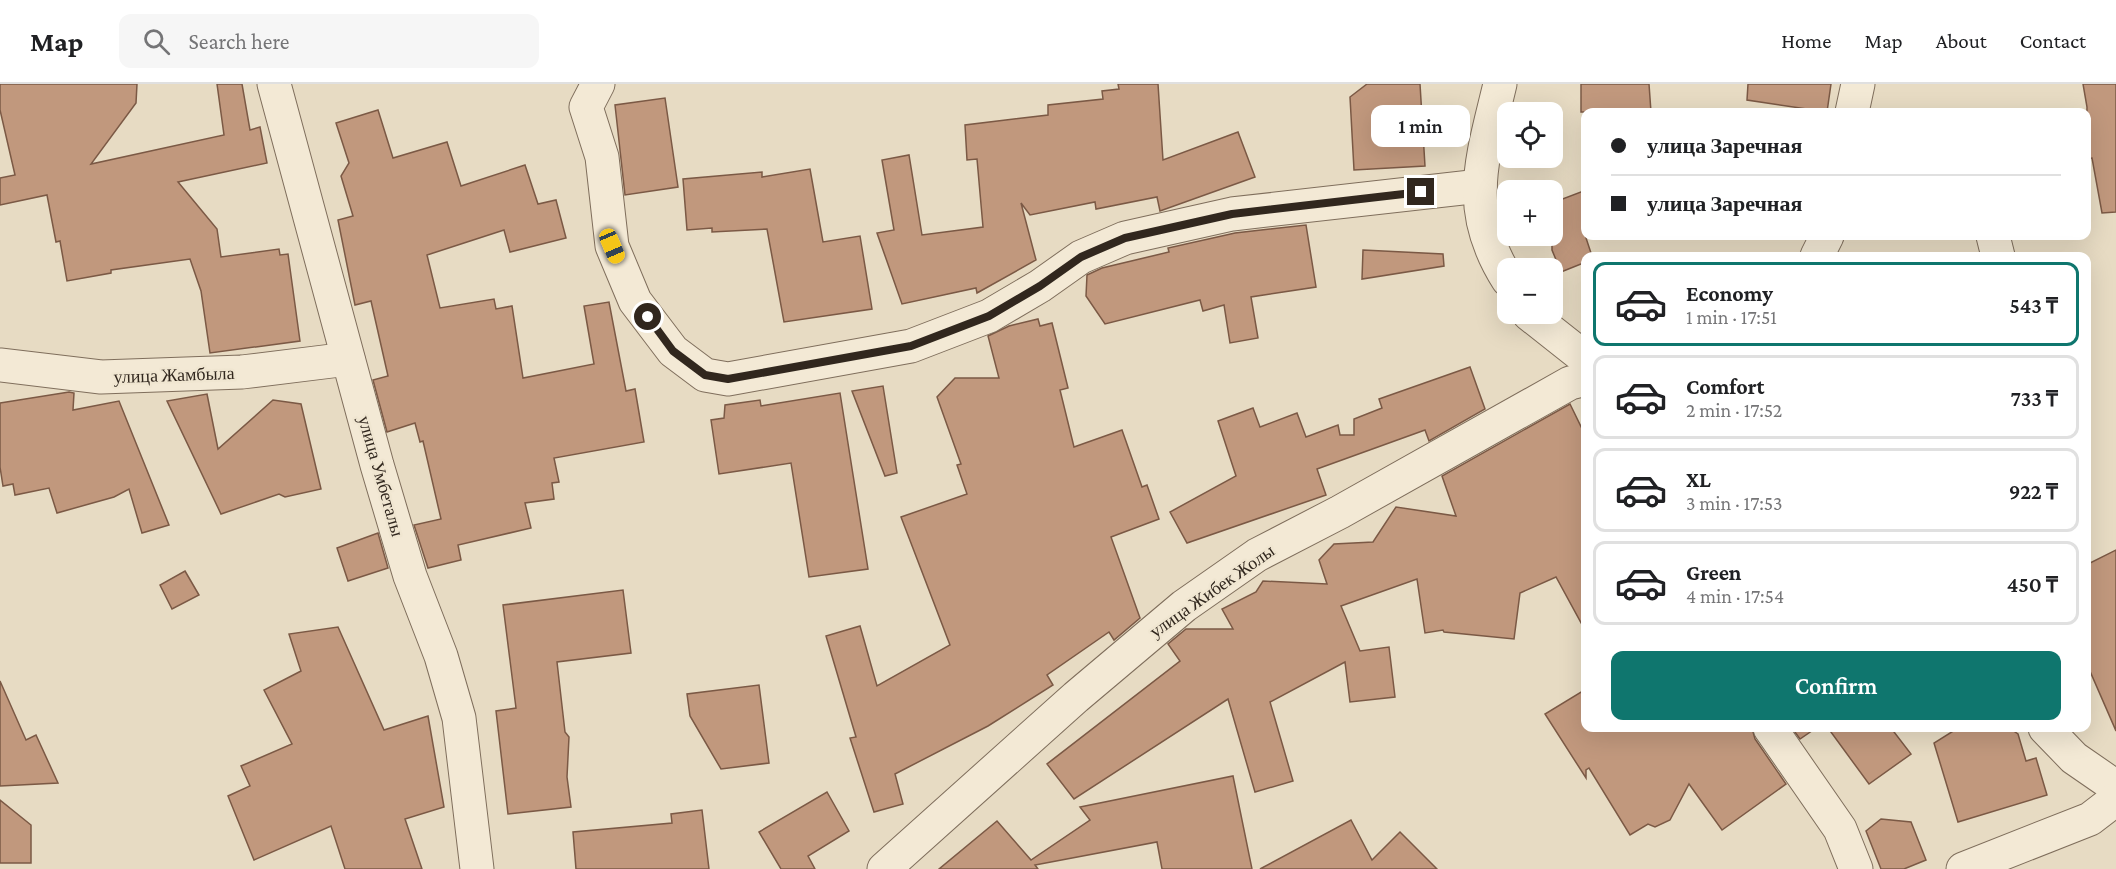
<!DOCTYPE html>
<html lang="en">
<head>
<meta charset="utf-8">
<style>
	:root { --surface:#fff; --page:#f6f6f6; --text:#202124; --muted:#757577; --line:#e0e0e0; --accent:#0f766e }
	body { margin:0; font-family:"Crimson Pro",serif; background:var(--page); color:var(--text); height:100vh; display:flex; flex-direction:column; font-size:22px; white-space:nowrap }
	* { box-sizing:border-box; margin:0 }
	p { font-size:20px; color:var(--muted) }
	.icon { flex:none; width:33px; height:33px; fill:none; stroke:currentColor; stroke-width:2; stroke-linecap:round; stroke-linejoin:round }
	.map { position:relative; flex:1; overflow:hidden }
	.details { position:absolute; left:1581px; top:168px; width:510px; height:480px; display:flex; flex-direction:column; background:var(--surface); border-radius:12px; box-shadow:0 6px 24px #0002 }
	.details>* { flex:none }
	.banner { position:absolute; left:1581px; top:24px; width:510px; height:132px; border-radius:12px; box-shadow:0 6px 24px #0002; display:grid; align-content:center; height:132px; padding:0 30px; background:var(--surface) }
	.buttons { position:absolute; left:1497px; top:18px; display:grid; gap:12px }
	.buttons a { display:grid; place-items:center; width:66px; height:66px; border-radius:12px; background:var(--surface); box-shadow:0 6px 24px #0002; font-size:30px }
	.end { position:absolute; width:27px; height:27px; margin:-14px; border:8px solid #31271e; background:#fff; box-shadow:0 0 0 3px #fff }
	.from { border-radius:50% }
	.bubble { position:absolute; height:42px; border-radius:12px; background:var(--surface); box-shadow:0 6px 24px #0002; font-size:20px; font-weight:600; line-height:42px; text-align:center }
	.car { position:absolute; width:18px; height:36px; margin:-18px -9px; border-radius:8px; box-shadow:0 0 4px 2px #0007; background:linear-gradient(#f5c518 24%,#345 0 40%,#f5c518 0 76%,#345 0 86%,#f5c518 0) }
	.banner b { display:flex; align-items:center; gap:21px; height:57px; font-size:22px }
	.banner b+b { border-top:2px solid var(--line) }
	.banner i { width:15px; height:15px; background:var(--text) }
	ul { padding:10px 0 0; list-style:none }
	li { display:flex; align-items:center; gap:18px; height:84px; margin:0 12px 9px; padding:0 18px; border:3px solid var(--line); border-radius:12px }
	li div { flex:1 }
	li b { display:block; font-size:22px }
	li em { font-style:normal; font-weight:600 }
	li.selected { border-color:var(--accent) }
	li>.icon { width:54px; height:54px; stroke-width:1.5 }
	.button { display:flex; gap:12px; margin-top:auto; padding:12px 30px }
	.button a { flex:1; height:69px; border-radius:12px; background:var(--accent); color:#fff; font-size:24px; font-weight:600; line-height:69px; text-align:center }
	header { display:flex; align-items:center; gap:36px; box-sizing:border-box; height:84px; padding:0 30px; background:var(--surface); border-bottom:2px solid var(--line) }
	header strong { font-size:28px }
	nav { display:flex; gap:33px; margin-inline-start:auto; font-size:21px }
	.search { width:420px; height:54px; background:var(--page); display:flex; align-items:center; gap:15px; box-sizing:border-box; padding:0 21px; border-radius:12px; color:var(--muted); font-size:22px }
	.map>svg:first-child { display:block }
</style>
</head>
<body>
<header>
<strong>Map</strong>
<div class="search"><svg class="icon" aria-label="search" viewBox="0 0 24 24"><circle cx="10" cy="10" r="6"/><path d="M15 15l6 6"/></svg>Search here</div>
<nav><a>Home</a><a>Map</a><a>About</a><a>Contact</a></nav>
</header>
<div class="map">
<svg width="2116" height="785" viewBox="0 0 2116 785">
	<rect width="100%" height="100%" fill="#e7dbc3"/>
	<g fill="#c1987d" stroke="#7b5945" stroke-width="1.5">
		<polygon points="0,0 137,0 136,19 91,80 224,51 217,0 242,0 250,46 260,43 267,79 178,98 217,145 221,173 279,165 280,171 288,170 300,257 210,269 201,207 190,175 111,186 111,189 67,197 60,157 56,158 47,111 0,121 0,94 15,91 0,26"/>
		<polygon points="1118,0 1158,0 1163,76 1238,48 1255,93 1160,127 1157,113 1096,125 1095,118 1030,131 1021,119 1036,176 977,209 976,204 902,220 877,149 894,146 882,76 909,71 922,151 983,143 977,75 967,76 965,41 1048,31 1048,21 1103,15 1102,7 1119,5"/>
		<polygon points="1367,0 1420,0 1425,82 1354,86 1350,13"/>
		<polygon points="1581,0 1649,0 1651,28 1581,28"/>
		<polygon points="1748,0 1831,0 1827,28 1747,16"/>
		<polygon points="2083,0 2116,0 2116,128 2102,129 2092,74 2086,75 2087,23"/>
		<polygon points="665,14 678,103 625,111 615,21"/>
		<polygon points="378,26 393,74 447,58 461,102 525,81 538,120 556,116 566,154 510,168 504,146 427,171 440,224 494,215 496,225 512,222 523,294 594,280 584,222 609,218 626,307 635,305 644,358 554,374 559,398 552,399 554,415 525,419 531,444 458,461 461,476 428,484 414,441 441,435 423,357 420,358 415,339 387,348 373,296 388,292 371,217 355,221 338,136 353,132 341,92 349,79 336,39"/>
		<polygon points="810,85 823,158 860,152 872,225 784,238 767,145 712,148 712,144 687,146 683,95 762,88 762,93"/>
		<polygon points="1586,106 1586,154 1592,172 1586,172 1586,178 1561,188 1552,166 1552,119"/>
		<polygon points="1306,141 1316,203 1251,213 1258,254 1230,259 1224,221 1203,227 1200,216 1105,240 1086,212 1087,191 1102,184 1169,168 1168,164 1235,149"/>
		<polygon points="1363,166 1443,170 1444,182 1362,195"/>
		<polygon points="1038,235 1040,242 1052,239 1068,304 1060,306 1074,363 1122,346 1142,403 1147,401 1159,435 1111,453 1140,534 1114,556 1109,548 1047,591 1053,601 988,642 895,690 903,720 874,728 850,654 856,653 826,552 860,542 877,602 950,561 901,433 967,410 957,381 961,380 937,313 955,294 999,294 988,252 1009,242"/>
		<polygon points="1470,283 1485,325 1429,357 1425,346 1317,385 1326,411 1187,459 1170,428 1236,392 1218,337 1253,324 1260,343 1297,329 1306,353 1338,341 1340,351 1354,351 1354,335 1382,324 1379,315"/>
		<polygon points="883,302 897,389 885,392 852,307"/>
		<polygon points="69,308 74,309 73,326 119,317 169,441 142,449 129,405 114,413 57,429 49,404 15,411 13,400 3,402 0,383 0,319"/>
		<polygon points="840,309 868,485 809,493 791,379 719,390 711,336 724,334 725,321 760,316 761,322"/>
		<polygon points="207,310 218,365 273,316 301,320 321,405 285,413 279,410 221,430 167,317"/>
		<polygon points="1570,320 1586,353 1585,546 1556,493 1520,509 1514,555 1444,548 1443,546 1425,549 1417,495 1341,522 1360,567 1389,563 1395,613 1350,618 1345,578 1270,618 1293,697 1255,708 1228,615 1074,715 1047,680 1180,577 1168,560 1186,545 1233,545 1222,525 1256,508 1263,497 1327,500 1319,476 1334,460 1373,458 1396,423 1456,432 1442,392"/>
		<polygon points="378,449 388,484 348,497 337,464"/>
		<polygon points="2116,466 2116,647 2086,578 2086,481"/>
		<polygon points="185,487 199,511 172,525 160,501"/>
		<polygon points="623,506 631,569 557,578 565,648 569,653 567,693 571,723 508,730 496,627 516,624 503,521"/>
		<polygon points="338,543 384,646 428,632 444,723 405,735 422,785 345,785 331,742 254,776 228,712 250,702 241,682 292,660 264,606 301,587 289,550"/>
		<polygon points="0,597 26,656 36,651 58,699 0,702"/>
		<polygon points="759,601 769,679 721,685 690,632 687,610"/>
		<polygon points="1586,605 1586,644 1752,644 1755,655 1786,700 1722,746 1689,700 1670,736 1655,743 1648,740 1630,751 1589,684 1586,686 1586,694 1545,630"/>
		<polygon points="1792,644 1816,644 1800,655"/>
		<polygon points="1828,644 1891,644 1911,670 1869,700"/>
		<polygon points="1958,644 2009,644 2018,650 2026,677 2036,674 2047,711 1958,738 1934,659"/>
		<polygon points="1233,692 1252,785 1162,785 1157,758 1035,781 1038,785 939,785 997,737 1031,776 1090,736 1080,723"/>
		<polygon points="827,708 849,747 808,772 815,785 781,785 759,748"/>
		<polygon points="0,716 31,741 31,779 0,779"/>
		<polygon points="702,726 709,785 576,785 573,748 672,739 671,730"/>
		<polygon points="1881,735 1911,738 1926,776 1904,785 1881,785 1866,747"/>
		<polygon points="1351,736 1372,776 1400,748 1437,785 1260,785"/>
	</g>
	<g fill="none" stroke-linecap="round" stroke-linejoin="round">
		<defs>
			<g id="minor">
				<polyline points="274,0 377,381 410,492 441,572 459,634 477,785"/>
				<polyline points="598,0 586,23 602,73 612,162 635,217 673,267 705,291 728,295 911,262 989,232 1040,202 1081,173 1125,154 1232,130 1480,102"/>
				<path d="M1500,0C1482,76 1463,125 1508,196"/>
				<polyline points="1852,28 1858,0"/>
				<polyline points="1993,152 1998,172"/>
				<polyline points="1817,172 1827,152"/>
				<polyline points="1529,230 1586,275"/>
				<polyline points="0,281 101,293 242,288 348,275"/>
				<polyline points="1770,644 1840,745 1856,785"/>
				<polyline points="2045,644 2074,674 2116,703"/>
				<polyline points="884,785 1076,613 1184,522 1257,471 1340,428 1570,299 1586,295"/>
				<polyline points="1963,785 2090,735 2116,715"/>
			</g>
		</defs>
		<use href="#minor" stroke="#7f6e5c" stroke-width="35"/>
		<use href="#minor" stroke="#f3e9d5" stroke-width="33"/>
	</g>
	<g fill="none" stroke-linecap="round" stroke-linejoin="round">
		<polyline stroke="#31271e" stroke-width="8" points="648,233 673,267 705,291 728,295 911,262 989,232 1040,202 1081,173 1125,154 1232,130 1421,108"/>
	</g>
	<g text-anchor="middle" stroke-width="5" stroke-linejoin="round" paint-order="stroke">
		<g font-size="18" fill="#31271e" stroke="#f0e6d1">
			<text transform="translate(174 291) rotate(-2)" y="6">улица Жамбыла</text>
			<text transform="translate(381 392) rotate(74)" y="6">улица Умбеталы</text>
			<text transform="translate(1212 507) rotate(-35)" y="6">улица Жибек Жолы</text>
		</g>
	</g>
</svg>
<div class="buttons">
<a><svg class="icon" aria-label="locate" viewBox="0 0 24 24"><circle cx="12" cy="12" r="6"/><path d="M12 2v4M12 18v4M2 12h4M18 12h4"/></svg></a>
<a>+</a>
<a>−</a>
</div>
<i class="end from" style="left:648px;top:233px"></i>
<i class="end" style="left:1421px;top:108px"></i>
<div class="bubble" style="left:1371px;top:21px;width:99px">1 min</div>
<i class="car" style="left:612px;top:162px;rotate:157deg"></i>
<div class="banner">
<b><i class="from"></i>улица Заречная</b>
<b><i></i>улица Заречная</b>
</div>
<section class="details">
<ul>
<li class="selected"><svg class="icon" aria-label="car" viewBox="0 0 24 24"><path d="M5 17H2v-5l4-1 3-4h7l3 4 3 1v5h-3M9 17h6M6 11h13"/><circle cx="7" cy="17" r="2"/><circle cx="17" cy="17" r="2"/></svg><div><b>Economy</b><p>1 min · 17:51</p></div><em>543 ₸</em></li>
<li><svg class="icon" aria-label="car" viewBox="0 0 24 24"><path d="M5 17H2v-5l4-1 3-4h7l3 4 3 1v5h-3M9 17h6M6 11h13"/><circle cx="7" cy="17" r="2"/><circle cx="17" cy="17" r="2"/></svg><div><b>Comfort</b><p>2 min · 17:52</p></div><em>733 ₸</em></li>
<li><svg class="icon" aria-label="car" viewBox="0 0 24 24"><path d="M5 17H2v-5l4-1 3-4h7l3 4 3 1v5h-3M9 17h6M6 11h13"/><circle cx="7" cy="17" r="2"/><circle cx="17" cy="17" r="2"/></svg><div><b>XL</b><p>3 min · 17:53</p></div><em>922 ₸</em></li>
<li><svg class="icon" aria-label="car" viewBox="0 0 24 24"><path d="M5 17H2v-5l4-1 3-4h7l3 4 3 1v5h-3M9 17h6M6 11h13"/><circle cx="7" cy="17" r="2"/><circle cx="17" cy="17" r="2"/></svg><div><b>Green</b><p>4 min · 17:54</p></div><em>450 ₸</em></li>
</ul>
<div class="button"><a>Confirm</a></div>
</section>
</div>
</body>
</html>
